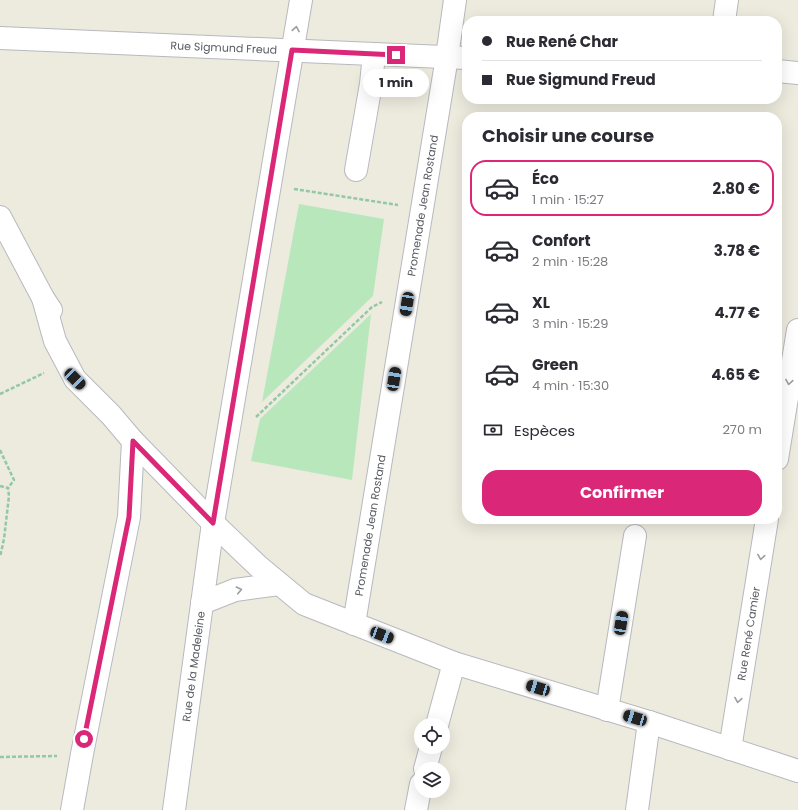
<!DOCTYPE html>
<html lang="fr">
<head>
<meta charset="utf-8">
<style>
	:root { --surface:#fff; --page:#f7f7f7; --text:#2b2b33; --muted:#7c7c81; --line:#e1e1e2; --accent:#db2777 }
	body { margin:0; font-family:Poppins,sans-serif; background:var(--page); color:var(--text); height:100vh; display:flex; flex-direction:column; font-size:15px; white-space:nowrap }
	* { box-sizing:border-box; margin:0 }
	p { font-size:13px; color:var(--muted) }
	.icon { flex:none; width:22px; height:22px; fill:none; stroke:currentColor; stroke-width:2; stroke-linecap:round; stroke-linejoin:round }
	.map { position:relative; flex:1; overflow:hidden }
	.details { position:absolute; left:462px; top:112px; width:320px; height:412px; display:flex; flex-direction:column; background:var(--surface); border-radius:16px; box-shadow:0 4px 16px #0002 }
	.details>* { flex:none }
	.guide { position:absolute; left:462px; top:16px; width:320px; height:88px; border-radius:16px; box-shadow:0 4px 16px #0002; display:grid; align-content:center; height:88px; padding:0 20px; background:var(--surface) }
	.controls { position:absolute; left:414px; top:718px; display:grid; gap:8px }
	.controls a { display:grid; place-items:center; width:36px; height:36px; border-radius:50%; background:var(--surface); box-shadow:0 4px 16px #0002; font-size:20px }
	.end { position:absolute; width:18px; height:18px; margin:-9px; border:5px solid #db2777; background:#fff; box-shadow:0 0 0 2px #fff }
	.from { border-radius:50% }
	.bubble { position:absolute; height:28px; border-radius:14px; background:var(--surface); box-shadow:0 4px 16px #0002; font-size:13px; font-weight:700; line-height:28px; text-align:center }
	.car { position:absolute; width:12px; height:24px; margin:-12px -6px; border-radius:5px; box-shadow:0 0 3px 1px #0007; background:linear-gradient(#222 24%,#8ab4d8 0 40%,#222 0 76%,#8ab4d8 0 86%,#222 0) }
	.guide b { display:flex; align-items:center; gap:14px; height:38px; font-size:15px }
	.guide b+b { border-top:1px solid var(--line) }
	.guide i { width:10px; height:10px; background:var(--text) }
	ul { padding:0; list-style:none }
	li { display:flex; align-items:center; gap:12px; height:56px; margin:0 8px 6px; padding:0 12px; border:2px solid transparent; border-radius:16px }
	li div { flex:1 }
	li b { display:block; font-size:15px }
	li em { font-style:normal; font-weight:700 }
	li.on { border-color:var(--accent) }
	li>.icon { width:36px; height:36px; stroke-width:1.5 }
	h2 { padding:0 20px; font-size:18px; line-height:48px }
	.pay { display:flex; align-items:center; gap:10px; height:44px; padding:0 20px; font-size:15px }
	.pay p { margin-inline-start:auto }
	.primary-button { display:flex; gap:8px; margin-top:auto; padding:8px 20px }
	.primary-button a { flex:1; height:46px; border-radius:16px; background:var(--accent); color:#fff; font-size:16px; font-weight:700; line-height:46px; text-align:center }
	.map>svg:first-child { display:block }
</style>
</head>
<body>
<div class="map">
<svg width="798" height="810" viewBox="0 0 798 810">
	<rect width="100%" height="100%" fill="#edebde"/>
	<g fill="#b8e7bc">
		<polygon points="299,204 384,219 373,296 262,402"/>
		<polygon points="371,314 352,480 251,461 260,419"/>
	</g>
	<g fill="none" stroke-linecap="round" stroke-linejoin="round">
		<defs>
			<g id="minor">
				<polyline points="724,21 727,0"/>
				<path id="s1" d="M0,38L467,58"/>
				<polyline points="777,71 798,73"/>
				<polyline points="356,170 371,84 374,54"/>
				<polyline points="0,217 43,298 51,310"/>
				<polyline points="43,298 55,341 75,379 111,415 133,441 213,523 258,566 304,604 454,663 649,722 798,771"/>
				<polyline points="777,459 798,330"/>
				<polyline points="202,603 235,590 279,584"/>
				<path id="s2" d="M354,624L447,57L455,0"/>
				<polyline points="607,710 635,536"/>
				<polyline points="437,725 454,663"/>
				<path id="s3" d="M730,749L767,519"/>
				<polyline points="425,769 431,747"/>
				<polyline points="72,810 82,754 129,517 133,441"/>
				<path id="s4" d="M174,810L213,523L301,0"/>
				<polyline points="416,810 421,784"/>
				<polyline points="637,810 649,722"/>
			</g>
		</defs>
		<use href="#minor" stroke="#b7b9bf" stroke-width="24"/>
		<g stroke="#91c8a5" stroke-width="2.5" stroke-dasharray="4 2" stroke-linecap="butt">
			<polyline points="294,189 398,205"/>
			<polyline points="0,394 44,373"/>
			<polyline points="256,417 372,307 382,302"/>
			<polyline points="0,450 14,480 8,488"/>
			<polyline points="0,486 8,488 9,496 4,539 0,557"/>
			<polyline points="0,757 57,756"/>
		</g>
		<use href="#minor" stroke="#fff" stroke-width="22"/>
	</g>
	<defs><path id="oneway-chevron" d="M-2-3.5L2.5 0L-2 3.5" fill="none" stroke-width="1.6" stroke-linecap="round" stroke-linejoin="round"/></defs>
	<g stroke="#9b9da0">
		<use href="#oneway-chevron" transform="translate(296 29) rotate(-80)"/>
		<use href="#oneway-chevron" transform="translate(789 382) rotate(99)"/>
		<use href="#oneway-chevron" transform="translate(761 557) rotate(99)"/>
		<use href="#oneway-chevron" transform="translate(239 590) rotate(-12)"/>
		<use href="#oneway-chevron" transform="translate(738 700) rotate(99)"/>
	</g>
	<g fill="none" stroke-linecap="round" stroke-linejoin="round">
		<polyline stroke="#db2777" stroke-width="5" points="84,739 129,517 133,441 213,523 292,50 396,55"/>
	</g>
	<g text-anchor="middle" stroke-width="3" stroke-linejoin="round" paint-order="stroke">
		<g font-size="11" fill="#585b61" stroke="#fff">
			<text dy="4" stroke="none"><textPath href="#s1" startOffset="224">Rue Sigmund Freud</textPath></text>
			<text dy="4" stroke="none"><textPath href="#s2" startOffset="424">Promenade Jean Rostand</textPath></text>
			<text dy="4" stroke="none"><textPath href="#s2" startOffset="100">Promenade Jean Rostand</textPath></text>
			<text dy="4" stroke="none"><textPath href="#s3" startOffset="117">Rue René Camier</textPath></text>
			<text dy="4" stroke="none"><textPath href="#s4" startOffset="145">Rue de la Madeleine</textPath></text>
		</g>
	</g>
</svg>
<div class="controls">
<a><svg class="icon" aria-label="locate" viewBox="0 0 24 24"><circle cx="12" cy="12" r="6"/><path d="M12 2v4M12 18v4M2 12h4M18 12h4"/></svg></a>
<a><svg class="icon" aria-label="layers" viewBox="0 0 24 24"><path d="M12 4l9 5-9 5-9-5zM3 14l9 5 9-5"/></svg></a>
</div>
<i class="end from" style="left:84px;top:739px"></i>
<i class="end" style="left:396px;top:55px"></i>
<div class="bubble" style="left:363px;top:69px;width:66px">1 min</div>
<i class="car" style="left:407px;top:304px;rotate:189deg"></i>
<i class="car" style="left:75px;top:379px;rotate:135deg"></i>
<i class="car" style="left:394px;top:379px;rotate:9deg"></i>
<i class="car" style="left:621px;top:623px;rotate:9deg"></i>
<i class="car" style="left:382px;top:635px;rotate:111deg"></i>
<i class="car" style="left:538px;top:688px;rotate:287deg"></i>
<i class="car" style="left:635px;top:718px;rotate:287deg"></i>
<div class="guide">
<b><i class="from"></i>Rue René Char</b>
<b><i></i>Rue Sigmund Freud</b>
</div>
<section class="details">
<h2>Choisir une course</h2>
<ul>
<li class="on"><svg class="icon" aria-label="car" viewBox="0 0 24 24"><path d="M5 17H2v-5l4-1 3-4h7l3 4 3 1v5h-3M9 17h6M6 11h13"/><circle cx="7" cy="17" r="2"/><circle cx="17" cy="17" r="2"/></svg><div><b>Éco</b><p>1 min · 15:27</p></div><em>2.80 €</em></li>
<li><svg class="icon" aria-label="car" viewBox="0 0 24 24"><path d="M5 17H2v-5l4-1 3-4h7l3 4 3 1v5h-3M9 17h6M6 11h13"/><circle cx="7" cy="17" r="2"/><circle cx="17" cy="17" r="2"/></svg><div><b>Confort</b><p>2 min · 15:28</p></div><em>3.78 €</em></li>
<li><svg class="icon" aria-label="car" viewBox="0 0 24 24"><path d="M5 17H2v-5l4-1 3-4h7l3 4 3 1v5h-3M9 17h6M6 11h13"/><circle cx="7" cy="17" r="2"/><circle cx="17" cy="17" r="2"/></svg><div><b>XL</b><p>3 min · 15:29</p></div><em>4.77 €</em></li>
<li><svg class="icon" aria-label="car" viewBox="0 0 24 24"><path d="M5 17H2v-5l4-1 3-4h7l3 4 3 1v5h-3M9 17h6M6 11h13"/><circle cx="7" cy="17" r="2"/><circle cx="17" cy="17" r="2"/></svg><div><b>Green</b><p>4 min · 15:30</p></div><em>4.65 €</em></li>
</ul>
<div class="pay"><svg class="icon" aria-label="cash" viewBox="0 0 24 24"><path d="M3 7h18v10H3z"/><circle cx="12" cy="12" r="2"/></svg>Espèces<p>270 m</p></div>
<div class="primary-button"><a>Confirmer</a></div>
</section>
</div>
</body>
</html>
